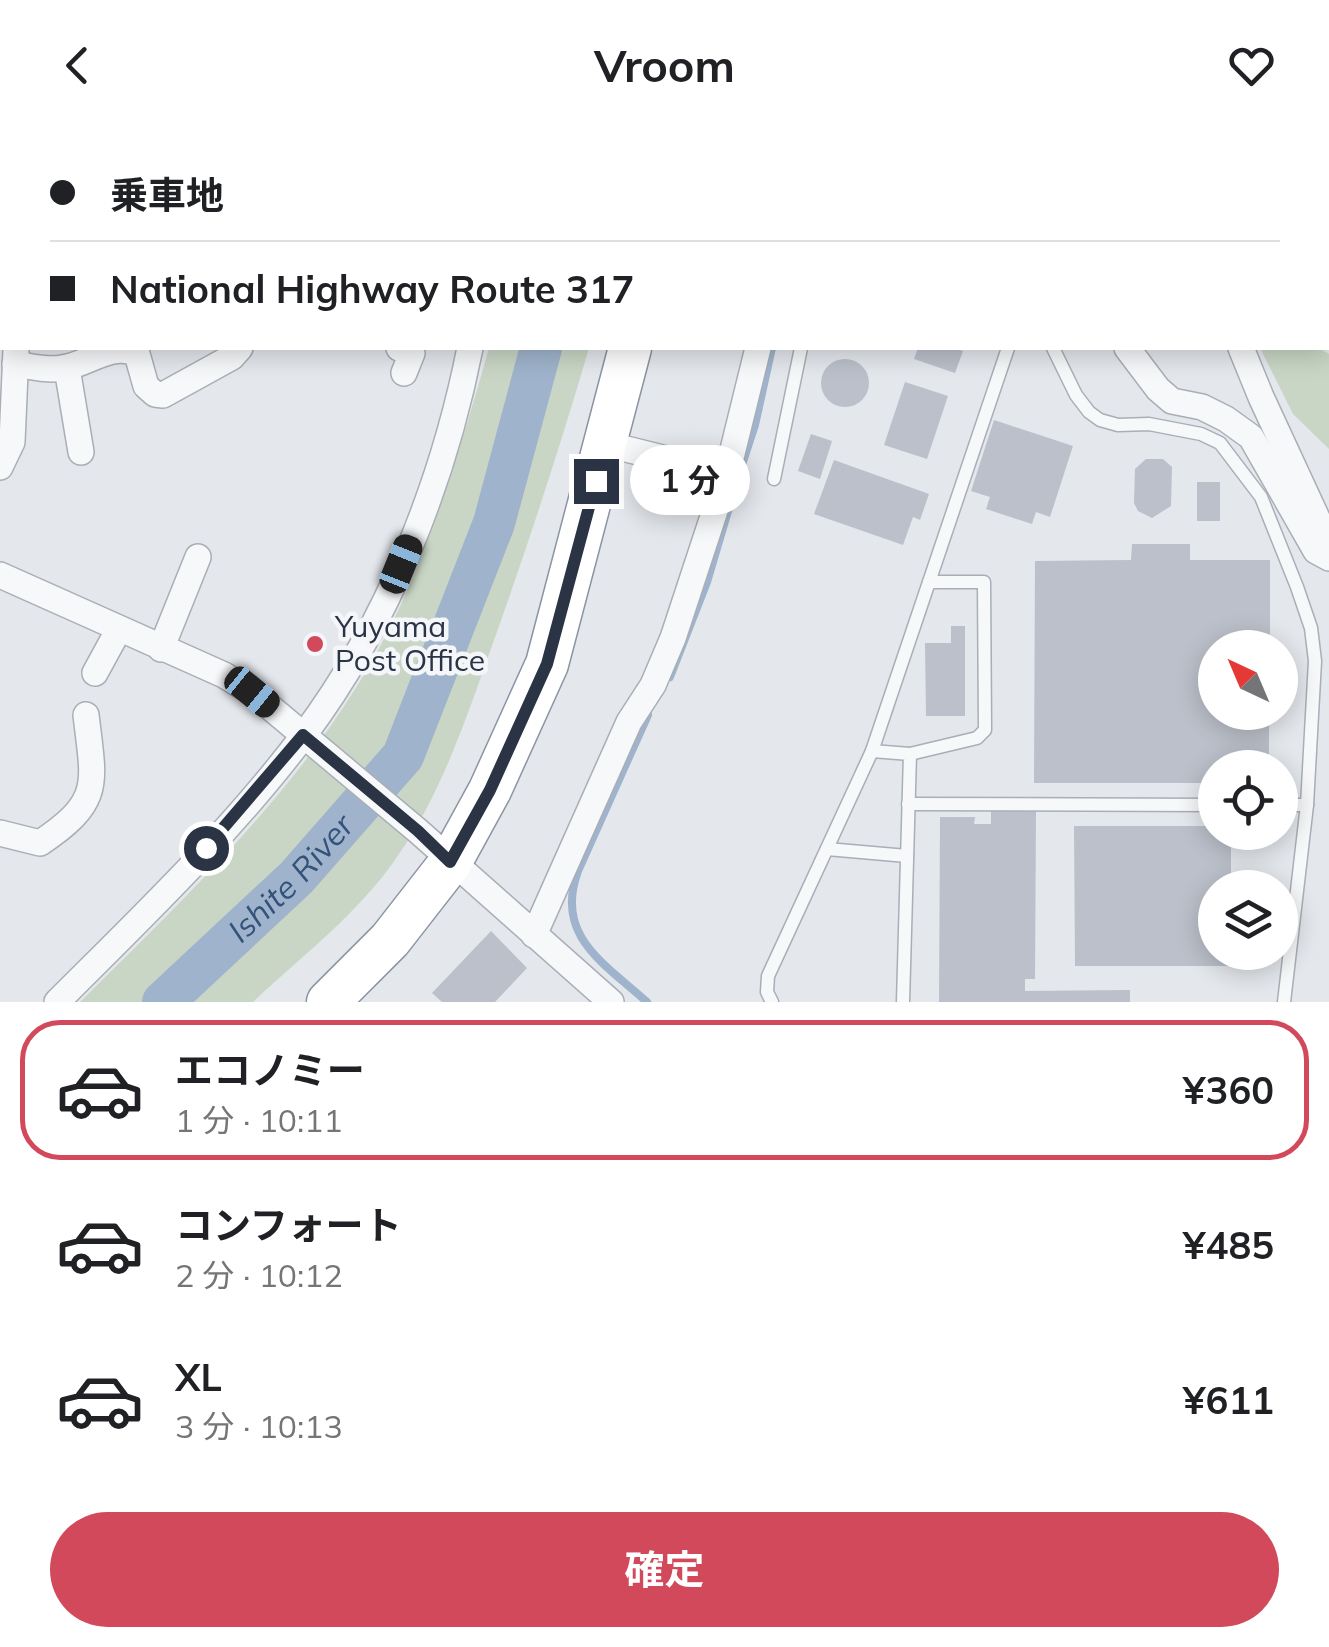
<!DOCTYPE html>
<html lang="ja">
<head>
<meta charset="utf-8">
<style>
	:root { --surface:#fff; --page:#f6f6f6; --text:#202124; --muted:#757577; --line:#e0e0e0; --accent:#d1495b }
	body { margin:0; font-family:Mulish,"Noto Sans JP",sans-serif; background:var(--page); color:var(--text); height:100vh; display:flex; flex-direction:column; font-size:38px; white-space:nowrap }
	* { box-sizing:border-box; margin:0 }
	p { font-size:32px; color:var(--muted) }
	.icon { flex:none; width:55px; height:55px; fill:none; stroke:currentColor; stroke-width:2; stroke-linecap:round; stroke-linejoin:round }
	.map { position:relative; height:872px; overflow:hidden }
	.sheet { display:flex; flex-direction:column; background:var(--surface); flex:1 }
	.sheet>* { flex:none }
	.top-card { position:absolute; left:0px; top:0px; width:1330px; height:220px; box-shadow:0 5px 25px #0003; display:grid; align-content:center; height:220px; padding:0 50px; background:var(--surface) }
	.needle { width:65px; rotate:316deg }
	.controls { position:absolute; left:1198px; top:500px; display:grid; gap:20px }
	.controls a { display:grid; place-items:center; width:100px; height:100px; border-radius:50%; background:var(--surface); box-shadow:0 5px 25px #0003; font-size:50px }
	.end { position:absolute; width:45px; height:45px; margin:-22px; border:12px solid #2b3445; background:#fff; box-shadow:0 0 0 5px #fff }
	.from { border-radius:50% }
	.bubble { position:absolute; height:70px; border-radius:35px; background:var(--surface); box-shadow:0 5px 25px #0003; font-size:32px; font-weight:700; line-height:70px; text-align:center }
	.car { position:absolute; width:30px; height:60px; margin:-30px -15px; border-radius:12px; box-shadow:0 0 8px 2px #0007; background:linear-gradient(#222 24%,#8ab4d8 0 40%,#222 0 76%,#8ab4d8 0 86%,#222 0) }
	.top-card b { display:flex; align-items:center; gap:35px; height:95px; font-size:38px }
	.top-card b+b { border-top:2px solid var(--line) }
	.top-card i { width:25px; height:25px; background:var(--text) }
	ul { padding:18px 0 0; list-style:none }
	li { display:flex; align-items:center; gap:30px; height:140px; margin:0 20px 15px; padding:0 30px; border:5px solid transparent; border-radius:40px }
	li div { flex:1 }
	li b { display:block; font-size:38px }
	li em { font-style:normal; font-weight:700 }
	li.on { border-color:var(--accent) }
	li>.icon { width:90px; height:90px; stroke-width:1.5 }
	.primary-button { display:flex; gap:20px; margin-top:auto; padding:20px 50px }
	.primary-button a { flex:1; height:115px; border-radius:60px; background:var(--accent); color:#fff; font-size:40px; font-weight:700; line-height:115px; text-align:center }
	header { display:flex; justify-content:space-between; align-items:center; height:130px; padding:0 50px; background:var(--surface); font-size:45px; font-weight:700 }
	.map>svg:first-child { display:block }
</style>
</head>
<body>
<header><svg class="icon" aria-label="back" viewBox="0 0 24 24"><path d="M15 5l-7 7 7 7"/></svg>Vroom<svg class="icon" aria-label="heart" viewBox="0 0 24 24"><path d="M12 20l-8-8c-3-5 5-10 8-4 3-6 11-1 8 4z"/></svg></header>
<div class="map">
<svg width="1329" height="872" viewBox="0 0 1329 872">
	<rect width="100%" height="100%" fill="#e4e7ec"/>
	<g fill="#c9d6c5">
		<path d="M489,218H589C560,317 528,415 493,513C467,586 442,663 397,727C359,783 302,826 253,872H80C201,752 332,629 403,470C439,389 465,303 489,218Z"/>
		<polygon points="1260,218 1319,218 1329,224 1329,319 1293,284"/>
	</g>
	<g fill="none" stroke-linecap="round" stroke-linejoin="round">
		<g stroke="#9fb4cc" stroke-width="8">
			<polyline points="739,344 755,295 772,218"/>
			<polyline points="670,547 707,452 731,371"/>
			<path d="M647,872C604,833 554,806 578,741L648,585"/>
		</g>
		<g stroke="#9fb4cc" stroke-width="42">
			<polyline points="599,2 600,0"/>
			<path id="s1" d="M163,872L296,748L403,626L494,393L541,218"/>
		</g>
	</g>
	<g fill="#bbc0ca">
		<polygon points="918,218 953,218 963,221 955,243 914,229"/>
		<circle cx="845" cy="253" r="24"/>
		<polygon points="905,252 948,266 927,329 884,315"/>
		<polygon points="994,290 1073,316 1050,387 1036,382 1032,394 986,379 990,367 971,361"/>
		<polygon points="811,304 832,311 820,349 798,341"/>
		<polygon points="1146,329 1163,329 1172,337 1171,376 1152,388 1138,381 1134,373 1135,339"/>
		<polygon points="834,330 929,364 920,390 913,387 903,415 814,384"/>
		<rect x="1197" y="352" width="23" height="39"/>
		<polygon points="1132,414 1190,414 1190,430 1270,430 1270,518 1215,518 1215,582 1269,582 1269,638 1215,638 1215,653 1034,653 1035,431 1131,430"/>
		<polygon points="951,496 965,496 965,586 926,586 925,513 951,513"/>
		<polygon points="991,678 1036,678 1035,849 1025,849 1025,861 1130,860 1130,872 939,872 940,687 975,687 974,694 991,694"/>
		<polygon points="1074,696 1215,696 1215,702 1231,702 1231,758 1215,758 1215,822 1231,822 1231,836 1075,836"/>
		<polygon points="491,801 527,838 495,872 442,872 432,863"/>
	</g>
	<g fill="none" stroke-linecap="round" stroke-linejoin="round">
		<defs>
			<g id="service">
				<polyline points="1053,218 1076,265 1089,282 1100,290 1118,295 1149,294 1201,304 1220,313 1261,367 1297,457 1311,498 1315,531 1307,675 1284,872"/>
				<polyline points="774,349 801,218"/>
				<polyline points="872,621 910,624 903,872"/>
				<polyline points="910,624 977,608 985,600 984,452 929,452"/>
				<polyline points="908,674 1215,675"/>
				<polyline points="1280,675 1307,675"/>
				<polyline points="827,719 907,726"/>
				<polyline points="772,872 767,862 768,846 872,621 1008,218"/>
			</g>
			<g id="minor">
				<polyline points="859,0 860,2"/>
				<polyline points="1197,0 1198,2"/>
				<polyline points="34,2 34,0"/>
				<polyline points="519,2 520,0"/>
				<polyline points="949,2 957,0"/>
				<polyline points="0,64 2,65"/>
				<polyline points="1328,88 1329,88"/>
				<polyline points="399,218 412,223 404,243"/>
				<polyline points="1127,218 1158,259 1172,271 1202,277 1226,289 1251,307 1316,421 1329,428"/>
				<polyline points="1241,218 1261,267 1329,414"/>
				<path d="M15,234C30,236 47,241 62,238C88,235 111,211 137,224L146,256L155,264L163,265L232,227L240,218"/>
				<polyline points="67,238 81,322"/>
				<polyline points="606,314 727,344"/>
				<polyline points="0,337 12,312 16,220"/>
				<polyline points="0,445 224,545 252,562 418,701 611,872"/>
				<polyline points="161,519 198,427"/>
				<polyline points="95,543 119,499"/>
				<path d="M0,703L40,713C103,671 94,654 86,585"/>
				<polyline points="534,805 629,592 653,555 673,508 727,344 758,218"/>
				<path d="M57,872C142,787 231,702 304,605C388,493 443,354 470,218"/>
			</g>
			<g id="trunk">
				<polyline points="685,2 686,0"/>
				<polyline points="328,872 390,810 450,733 490,660 547,534 630,218"/>
			</g>
		</defs>
		<use href="#service" stroke="#a9aeb7" stroke-width="15"/>
		<use href="#minor" stroke="#a9aeb7" stroke-width="28"/>
		<use href="#trunk" stroke="#8b94a3" stroke-width="45"/>
		<g stroke="#c2c5cb" stroke-width="4" stroke-dasharray="8 8" stroke-linecap="butt">
			<polyline points="165,0 166,2"/>
			<polyline points="1328,156 1329,157"/>
		</g>
		<use href="#service" stroke="#f7f8fa" stroke-width="12"/>
		<use href="#minor" stroke="#f7f8fa" stroke-width="25"/>
		<use href="#trunk" stroke="#fff" stroke-width="42"/>
	</g>
	<g fill="none" stroke-linecap="round" stroke-linejoin="round">
		<polyline stroke="#2b3445" stroke-width="12" points="206,718 303,605 418,701 450,732 490,660 547,534 596,351"/>
	</g>
	<circle fill="#d1495b" stroke="#f4f6f9" stroke-width="4" cx="315" cy="514" r="10"/>
	<g text-anchor="middle" stroke-width="9" stroke-linejoin="round" paint-order="stroke">
		<g font-size="30" fill="#2b3445" stroke="#f4f6f9" text-anchor="start">
			<text x="335" y="507">Yuyama<tspan x="335" dy="34">Post Office</tspan></text>
		</g>
		<g font-size="32" font-style="italic" fill="#34527a" stroke="#f4f6f9">
			<text dy="11" stroke="none"><textPath href="#s1" startOffset="178">Ishite River</textPath></text>
		</g>
	</g>
</svg>
<div class="controls">
<a><svg class="needle" viewBox="-14 -14 28 28"><path d="M0-13l5 13h-10z" fill="#e53935"/><path d="M0 13l5-13h-10z" fill="#757577"/></svg></a>
<a><svg class="icon" aria-label="locate" viewBox="0 0 24 24"><circle cx="12" cy="12" r="6"/><path d="M12 2v4M12 18v4M2 12h4M18 12h4"/></svg></a>
<a><svg class="icon" aria-label="layers" viewBox="0 0 24 24"><path d="M12 4l9 5-9 5-9-5zM3 14l9 5 9-5"/></svg></a>
</div>
<i class="end from" style="left:206px;top:718px"></i>
<i class="end" style="left:596px;top:351px"></i>
<div class="bubble" style="left:630px;top:315px;width:120px">1 分</div>
<i class="car" style="left:401px;top:434px;rotate:22deg"></i>
<i class="car" style="left:252px;top:562px;rotate:129deg"></i>
<div class="top-card">
<b><i class="from"></i>乗車地</b>
<b><i></i>National Highway Route 317</b>
</div>
</div>
<section class="sheet">
<ul>
<li class="on"><svg class="icon" aria-label="car" viewBox="0 0 24 24"><path d="M5 17H2v-5l4-1 3-4h7l3 4 3 1v5h-3M9 17h6M6 11h13"/><circle cx="7" cy="17" r="2"/><circle cx="17" cy="17" r="2"/></svg><div><b>エコノミー</b><p>1 分 · 10:11</p></div><em>¥360</em></li>
<li><svg class="icon" aria-label="car" viewBox="0 0 24 24"><path d="M5 17H2v-5l4-1 3-4h7l3 4 3 1v5h-3M9 17h6M6 11h13"/><circle cx="7" cy="17" r="2"/><circle cx="17" cy="17" r="2"/></svg><div><b>コンフォート</b><p>2 分 · 10:12</p></div><em>¥485</em></li>
<li><svg class="icon" aria-label="car" viewBox="0 0 24 24"><path d="M5 17H2v-5l4-1 3-4h7l3 4 3 1v5h-3M9 17h6M6 11h13"/><circle cx="7" cy="17" r="2"/><circle cx="17" cy="17" r="2"/></svg><div><b>XL</b><p>3 分 · 10:13</p></div><em>¥611</em></li>
</ul>
<div class="primary-button"><a>確定</a></div>
</section>
</body>
</html>
